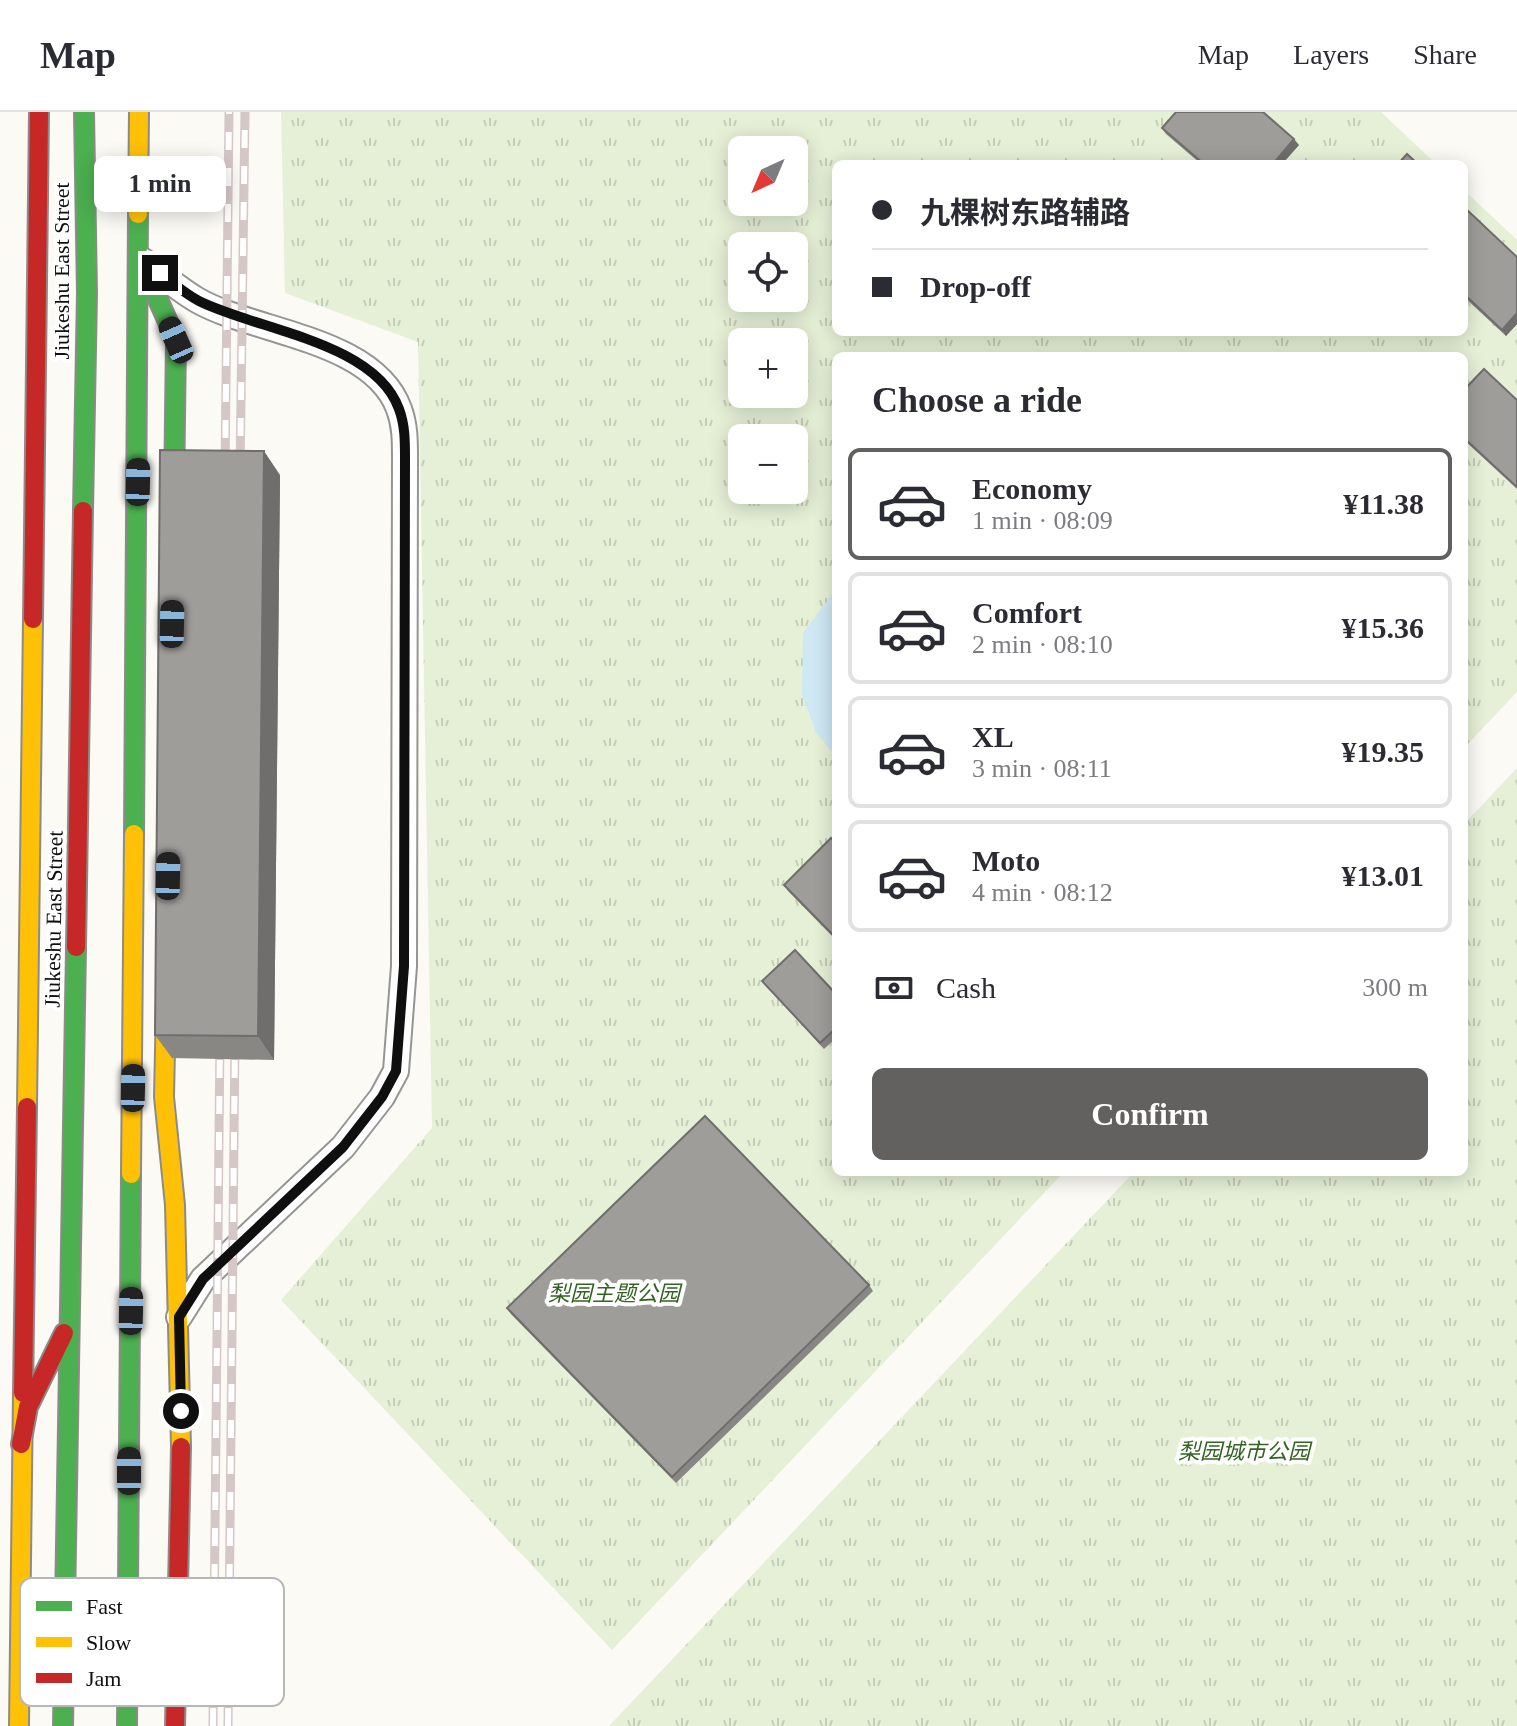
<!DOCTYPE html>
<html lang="en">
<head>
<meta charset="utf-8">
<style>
	:root { --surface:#fff; --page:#f7f7f7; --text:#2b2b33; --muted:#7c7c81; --line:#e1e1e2; --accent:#626160 }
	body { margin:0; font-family:"Times New Roman","Noto Sans SC",serif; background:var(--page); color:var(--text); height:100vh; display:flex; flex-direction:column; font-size:30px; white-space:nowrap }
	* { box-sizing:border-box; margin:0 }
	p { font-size:26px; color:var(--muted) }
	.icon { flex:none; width:44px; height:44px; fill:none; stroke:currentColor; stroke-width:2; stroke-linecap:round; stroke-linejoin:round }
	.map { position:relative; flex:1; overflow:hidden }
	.sheet { position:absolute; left:832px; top:240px; width:636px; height:824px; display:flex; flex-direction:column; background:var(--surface); border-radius:12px; box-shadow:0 4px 20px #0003 }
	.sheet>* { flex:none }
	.hud { position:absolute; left:832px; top:48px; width:636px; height:176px; border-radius:12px; box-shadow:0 4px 20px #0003; display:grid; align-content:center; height:176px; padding:0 40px; background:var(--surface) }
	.needle { width:52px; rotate:224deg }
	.buttons { position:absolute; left:728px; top:24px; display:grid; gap:16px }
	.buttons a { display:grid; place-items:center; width:80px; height:80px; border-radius:12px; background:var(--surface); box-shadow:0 4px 20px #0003; font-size:40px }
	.end { position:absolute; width:36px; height:36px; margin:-18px; border:10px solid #0f0f0f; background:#fff; box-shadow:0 0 0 4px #fff }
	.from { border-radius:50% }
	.bubble { position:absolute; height:56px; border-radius:12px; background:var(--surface); box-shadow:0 4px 20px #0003; font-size:26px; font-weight:700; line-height:56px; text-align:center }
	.car { position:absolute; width:24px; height:48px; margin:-24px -12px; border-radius:10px; box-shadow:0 0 6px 2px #0007; background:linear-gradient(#222 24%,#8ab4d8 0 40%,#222 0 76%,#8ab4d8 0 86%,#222 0) }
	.hud b { display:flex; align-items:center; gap:28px; height:76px; font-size:30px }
	.hud b+b { border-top:2px solid var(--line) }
	.hud i { width:20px; height:20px; background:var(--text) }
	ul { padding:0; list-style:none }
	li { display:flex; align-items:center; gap:24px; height:112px; margin:0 16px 12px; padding:0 24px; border:4px solid var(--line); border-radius:12px }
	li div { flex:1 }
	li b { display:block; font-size:30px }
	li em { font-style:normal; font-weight:700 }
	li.current { border-color:var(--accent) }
	li>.icon { width:72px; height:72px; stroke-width:1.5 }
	h2 { padding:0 40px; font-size:36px; line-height:96px }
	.pay { display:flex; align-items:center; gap:20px; height:88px; padding:0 40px; font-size:30px }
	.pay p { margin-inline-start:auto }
	.primary-button { display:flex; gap:16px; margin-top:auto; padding:16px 40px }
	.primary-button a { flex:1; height:92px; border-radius:12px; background:var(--accent); color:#fff; font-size:32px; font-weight:700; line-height:92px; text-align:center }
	header { display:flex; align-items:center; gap:48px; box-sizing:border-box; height:112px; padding:0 40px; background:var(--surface); border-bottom:2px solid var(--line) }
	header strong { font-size:38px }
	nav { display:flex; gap:44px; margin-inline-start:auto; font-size:28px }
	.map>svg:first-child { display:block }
</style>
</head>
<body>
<header>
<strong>Map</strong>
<nav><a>Map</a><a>Layers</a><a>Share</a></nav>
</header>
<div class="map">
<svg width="1517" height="1614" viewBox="0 0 1517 1614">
	<defs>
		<pattern id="park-tufts" width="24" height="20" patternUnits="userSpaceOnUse" patternTransform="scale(2)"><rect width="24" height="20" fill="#e6f0d6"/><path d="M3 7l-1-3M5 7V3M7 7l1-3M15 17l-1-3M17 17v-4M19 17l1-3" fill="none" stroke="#c4cdb6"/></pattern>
	</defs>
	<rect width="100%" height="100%" fill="#fbfaf5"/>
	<g fill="url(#park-tufts)" fill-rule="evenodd">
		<path d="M281,0H1381L1436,52H836V220H1464V78L1517,128V580L1464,636V244H836V1060H1064L612,1538L281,1188L432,1016L418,230L285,181ZM742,38H794V90H742ZM742,134H794V186H742ZM742,230H794V282H742ZM742,326H794V378H742Z"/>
		<polygon points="1517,656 1517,1614 609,1614 1134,1060 1464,1060 1464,712"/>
	</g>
	<polygon fill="#cee8f4" points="836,477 836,645 816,620 802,583 803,521"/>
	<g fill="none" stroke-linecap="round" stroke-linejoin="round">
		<defs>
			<path id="street" d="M142,148C160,161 178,177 197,188C254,221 373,226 399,297C405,313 405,329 405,346L404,854L396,959L382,985L343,1035L203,1167L179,1205"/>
			<g id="fast">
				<polyline points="140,147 176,228 174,382"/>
				<polyline points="83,399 87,181 84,0"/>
				<polyline points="134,722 138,102"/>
				<polyline points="63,1614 76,835"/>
				<polyline points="127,1614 131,1062"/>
			</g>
			<g id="slow">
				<polyline points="138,102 139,0"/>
				<polyline points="166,891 164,985 175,1093 181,1335"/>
				<polyline points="27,995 33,507"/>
				<polyline points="131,1062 134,722"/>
				<polyline points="19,1614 23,1281"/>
			</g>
			<g id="jam">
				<polyline points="33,507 39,0"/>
				<polyline points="76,835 83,399"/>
				<polyline points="23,1281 27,995"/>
				<polyline points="21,1332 28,1295 64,1221"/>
				<polyline points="175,1614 181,1335"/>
			</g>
		</defs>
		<use href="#street" stroke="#959593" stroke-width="28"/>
		<use href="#fast" stroke="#8c8b89" stroke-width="22"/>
		<use href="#slow" stroke="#8c8b89" stroke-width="22"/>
		<use href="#jam" stroke="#8c8b89" stroke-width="22"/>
		<use href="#street" stroke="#fefefe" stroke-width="24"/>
		<use href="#fast" stroke="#4caf50" stroke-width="18"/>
		<use href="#slow" stroke="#ffc107" stroke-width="18"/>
		<use href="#jam" stroke="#c62828" stroke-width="18"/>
		<defs>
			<g id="rail">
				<polyline points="240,360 245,0"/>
				<polyline points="225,362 229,0"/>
				<polyline points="213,1614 220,926"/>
				<polyline points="228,1614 235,924"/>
			</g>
		</defs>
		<use href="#rail" stroke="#d6c7c7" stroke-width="9"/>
		<use href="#rail" stroke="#fff" stroke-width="6" stroke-dasharray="18" stroke-linecap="butt"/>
	</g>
	<g fill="#898784">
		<polygon points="1162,16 1299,33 1282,52 1201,52 1166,22"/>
		<polygon points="1464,95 1517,145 1517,212 1506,224 1464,185"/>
		<polygon points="1464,278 1517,288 1517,377 1464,328"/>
		<polygon points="280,363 274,948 172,946 155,923"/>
		<polygon points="836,731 836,828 788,779 784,773"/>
		<polygon points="762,869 836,882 836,926 824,937"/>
		<polygon points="869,1173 873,1179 676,1371 511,1202 507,1196"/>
	</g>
	<g fill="#6f6e6c">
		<polygon points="1294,27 1299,33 1282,52 1273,52"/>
		<polygon points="1517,201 1517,212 1506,224 1502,218"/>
		<polygon points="264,339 280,363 274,948 258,924"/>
	</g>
	<g fill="#9f9d9a" stroke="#6f6e6c" stroke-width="2">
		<polygon points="1176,0 1263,0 1294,27 1273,52 1204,52 1162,16"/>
		<polygon points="1407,42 1418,52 1398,52"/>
		<polygon points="1464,95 1517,145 1517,201 1502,218 1464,182"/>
		<polygon points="1484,257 1517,288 1517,375 1464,326 1464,278"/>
		<polygon points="160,338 264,339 258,924 155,923"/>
		<polygon points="831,726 836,731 836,826 784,773"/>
		<polygon points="795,838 836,882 836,916 820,931 762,869"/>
		<polygon points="705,1004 869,1173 672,1365 507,1196"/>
	</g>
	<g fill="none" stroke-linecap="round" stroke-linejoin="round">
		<path stroke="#0f0f0f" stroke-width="10" d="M160,161C172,170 185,182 199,189C257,218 375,230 399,297C405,313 405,329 405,346L404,854L396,959L382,985L343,1035L203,1167L179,1205L181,1299"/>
	</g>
	<g text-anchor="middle" stroke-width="8" stroke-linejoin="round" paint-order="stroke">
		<g font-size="22" fill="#0f0f0f" stroke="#fff">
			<text transform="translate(61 159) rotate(-90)" y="8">Jiukeshu East Street</text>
			<text transform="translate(53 807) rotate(-89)" y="8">Jiukeshu East Street</text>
		</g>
		<g font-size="22" font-style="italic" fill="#346423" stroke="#fff">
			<text x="614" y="1189">梨园主题公园</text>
			<text x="1244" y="1347">梨园城市公园</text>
		</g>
	</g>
	<rect x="20" y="1466" width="264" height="128" rx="12" fill="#fff" stroke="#b7b7b7" stroke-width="2"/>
	<rect x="36" y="1489" width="36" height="10" fill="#4caf50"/>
	<rect x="36" y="1525" width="36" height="10" fill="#ffc107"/>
	<rect x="36" y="1561" width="36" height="10" fill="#c62828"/>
	<g font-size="22" fill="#0f0f0f">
		<text x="86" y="1502">Fast</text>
		<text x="86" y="1538">Slow</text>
		<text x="86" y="1574">Jam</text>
	</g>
</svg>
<div class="buttons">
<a><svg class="needle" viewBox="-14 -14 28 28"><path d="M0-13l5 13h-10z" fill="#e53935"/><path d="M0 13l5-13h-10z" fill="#7c7c81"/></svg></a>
<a><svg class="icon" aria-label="locate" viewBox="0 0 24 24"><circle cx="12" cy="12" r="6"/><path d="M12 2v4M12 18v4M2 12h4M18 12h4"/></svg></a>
<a>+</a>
<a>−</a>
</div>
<i class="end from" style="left:181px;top:1299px"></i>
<i class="end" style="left:160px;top:161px"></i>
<div class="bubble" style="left:94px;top:44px;width:132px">1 min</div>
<i class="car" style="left:176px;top:228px;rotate:336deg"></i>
<i class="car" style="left:138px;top:370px;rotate:1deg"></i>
<i class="car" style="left:172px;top:512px;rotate:1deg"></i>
<i class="car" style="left:168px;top:764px;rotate:1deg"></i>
<i class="car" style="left:133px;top:976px;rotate:1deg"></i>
<i class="car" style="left:131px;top:1199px;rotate:1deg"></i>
<i class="car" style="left:129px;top:1359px;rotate:0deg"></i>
<div class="hud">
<b><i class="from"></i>九棵树东路辅路</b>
<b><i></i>Drop-off</b>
</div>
<section class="sheet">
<h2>Choose a ride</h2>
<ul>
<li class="current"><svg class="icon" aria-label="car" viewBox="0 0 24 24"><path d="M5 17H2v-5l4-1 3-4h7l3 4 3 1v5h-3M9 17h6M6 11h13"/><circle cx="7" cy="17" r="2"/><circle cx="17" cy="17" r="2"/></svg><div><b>Economy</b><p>1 min · 08:09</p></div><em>¥11.38</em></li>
<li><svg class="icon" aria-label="car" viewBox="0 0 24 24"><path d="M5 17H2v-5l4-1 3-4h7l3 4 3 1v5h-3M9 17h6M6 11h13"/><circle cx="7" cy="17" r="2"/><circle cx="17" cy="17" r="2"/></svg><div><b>Comfort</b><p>2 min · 08:10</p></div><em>¥15.36</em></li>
<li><svg class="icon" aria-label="car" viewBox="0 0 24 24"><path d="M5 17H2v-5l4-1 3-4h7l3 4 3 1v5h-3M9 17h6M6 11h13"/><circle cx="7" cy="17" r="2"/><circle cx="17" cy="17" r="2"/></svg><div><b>XL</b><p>3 min · 08:11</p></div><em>¥19.35</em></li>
<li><svg class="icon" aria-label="car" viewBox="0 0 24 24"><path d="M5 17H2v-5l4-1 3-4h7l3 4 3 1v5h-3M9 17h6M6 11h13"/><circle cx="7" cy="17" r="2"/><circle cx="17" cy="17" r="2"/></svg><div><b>Moto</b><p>4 min · 08:12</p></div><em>¥13.01</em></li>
</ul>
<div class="pay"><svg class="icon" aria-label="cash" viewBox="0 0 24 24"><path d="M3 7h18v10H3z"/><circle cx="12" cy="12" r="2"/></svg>Cash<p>300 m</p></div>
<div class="primary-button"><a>Confirm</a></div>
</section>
</div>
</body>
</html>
